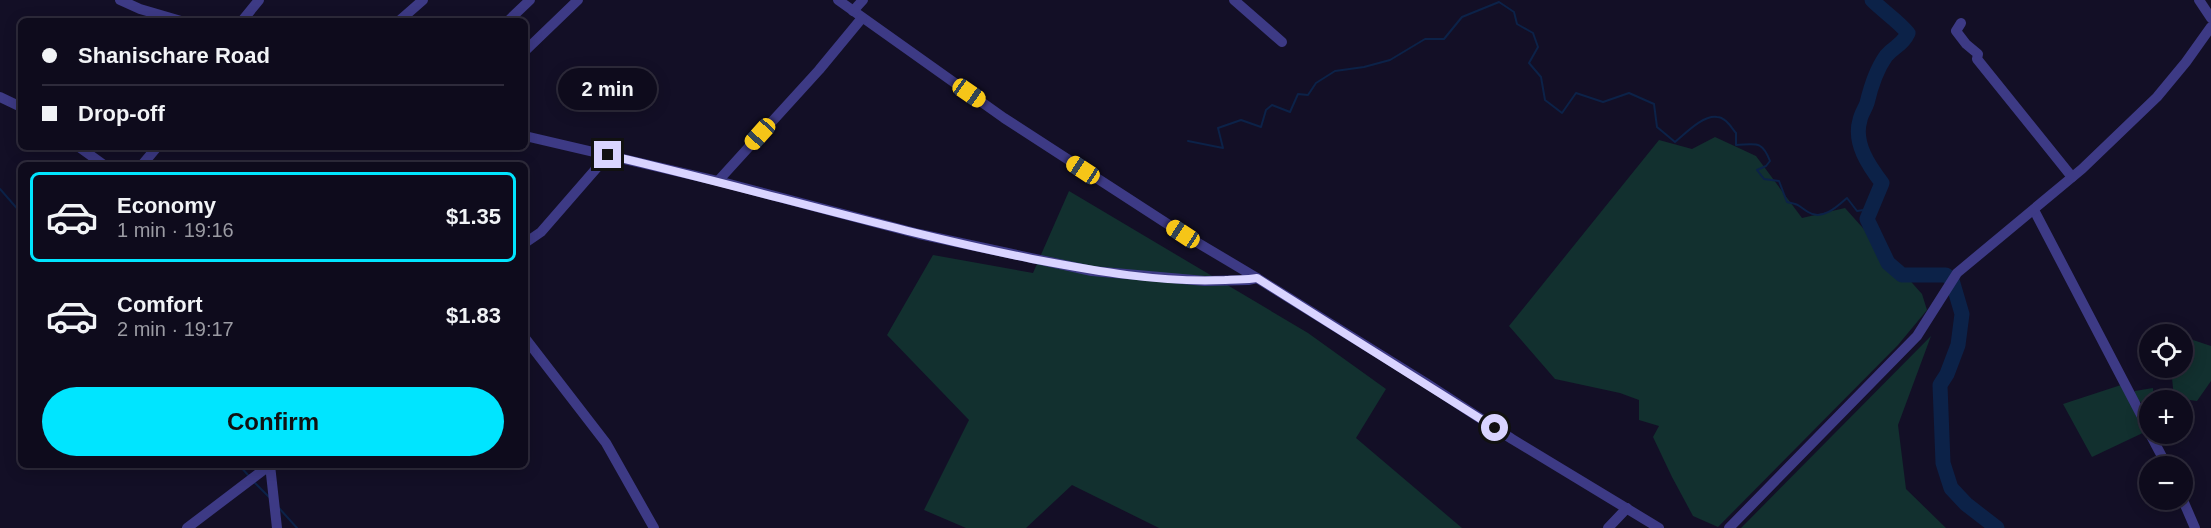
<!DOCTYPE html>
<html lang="en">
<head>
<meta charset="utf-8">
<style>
	:root { --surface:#0e0b1c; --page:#171425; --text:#f1f3f6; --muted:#9b9ba3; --line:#2e2b3b; --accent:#00e5ff }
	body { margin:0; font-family:Arial,sans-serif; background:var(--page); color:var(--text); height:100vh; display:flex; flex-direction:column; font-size:22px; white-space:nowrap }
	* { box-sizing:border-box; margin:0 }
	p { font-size:20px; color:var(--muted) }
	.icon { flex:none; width:33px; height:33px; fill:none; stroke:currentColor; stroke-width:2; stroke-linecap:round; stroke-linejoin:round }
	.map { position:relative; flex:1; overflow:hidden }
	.details { position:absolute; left:18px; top:162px; width:510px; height:306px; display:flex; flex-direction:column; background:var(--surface); border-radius:9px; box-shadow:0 3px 15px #0003,0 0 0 2px var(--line) }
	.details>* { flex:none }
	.banner { position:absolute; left:18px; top:18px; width:510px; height:132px; border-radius:9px; box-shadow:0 3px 15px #0003,0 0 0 2px var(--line); display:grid; align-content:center; height:132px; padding:0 24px; background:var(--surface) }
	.fabs { position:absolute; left:2139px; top:324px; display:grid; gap:12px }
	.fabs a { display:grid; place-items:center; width:54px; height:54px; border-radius:50%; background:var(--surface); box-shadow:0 3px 15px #0003,0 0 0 2px var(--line); font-size:30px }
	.end { position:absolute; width:27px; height:27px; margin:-14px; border:8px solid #d9d4ff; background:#111; box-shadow:0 0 0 3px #111 }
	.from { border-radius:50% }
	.bubble { position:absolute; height:42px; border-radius:21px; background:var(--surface); box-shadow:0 3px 15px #0003,0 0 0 2px var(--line); font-size:20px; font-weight:700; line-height:42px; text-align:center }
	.car { position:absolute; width:18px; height:36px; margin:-18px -9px; border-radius:8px; box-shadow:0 0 4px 2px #0007; background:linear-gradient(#f5c518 24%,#345 0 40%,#f5c518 0 76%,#345 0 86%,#f5c518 0) }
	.banner b { display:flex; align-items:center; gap:21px; height:57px; font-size:22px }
	.banner b+b { border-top:2px solid var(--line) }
	.banner i { width:15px; height:15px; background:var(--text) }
	ul { padding:10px 0 0; list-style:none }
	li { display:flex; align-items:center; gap:18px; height:90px; margin:0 12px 9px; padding:0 12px; border:3px solid transparent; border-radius:9px }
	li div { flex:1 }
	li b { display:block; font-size:22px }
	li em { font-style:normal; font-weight:700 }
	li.selected { border-color:var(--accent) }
	li>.icon { width:54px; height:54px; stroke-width:1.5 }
	.button { display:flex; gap:12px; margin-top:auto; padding:12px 24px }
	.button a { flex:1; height:69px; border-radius:36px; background:var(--accent); color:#111; font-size:24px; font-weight:700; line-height:69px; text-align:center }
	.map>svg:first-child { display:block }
</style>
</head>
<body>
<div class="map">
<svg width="2211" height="528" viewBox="0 0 2211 528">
	<rect width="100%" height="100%" fill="#130f26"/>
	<g fill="#12302f">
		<polygon points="1715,137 1756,156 1802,218 1845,208 1922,294 1927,310 1898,345 1718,527 1693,516 1672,477 1653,437 1659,426 1639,420 1639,400 1620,393 1555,379 1509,326 1659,140 1692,149"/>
		<polygon points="1069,191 1308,333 1386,389 1356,438 1462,528 1159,528 1072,485 1026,528 966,528 924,510 969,420 887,335 933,255 1033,273"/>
		<polygon points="1931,336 1898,425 1906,489 1946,528 1741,528"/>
		<polygon points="2187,338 2211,346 2211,381 2197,401 2174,398 2171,368 2182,368 2183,345 2188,344"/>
		<polygon points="2124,384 2135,398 2135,391 2153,388 2154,400 2150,400 2149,405 2136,400 2149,418 2149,430 2092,457 2063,404"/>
	</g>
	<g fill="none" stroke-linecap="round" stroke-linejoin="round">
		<g stroke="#0c2248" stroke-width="2">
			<path d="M1188,141L1223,148L1218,128L1241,120L1261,127L1266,110L1272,105L1290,112L1298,94L1308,95L1316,83L1335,71L1364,67L1390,60L1425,39H1444L1462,17L1499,2L1514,12L1517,24L1533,33L1538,47L1529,63L1541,77L1545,100L1562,113L1576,93L1603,102L1629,93L1654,104L1657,127L1675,142C1686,133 1703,115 1717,117C1725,117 1731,127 1736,133V145C1756,144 1762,140 1770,161L1766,166L1757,170L1764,179L1779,181L1787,202C1801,205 1797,205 1808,212C1822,221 1837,207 1847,198L1857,211L1870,209"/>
			<polyline points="0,189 21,213"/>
			<polyline points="239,465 248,475"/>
			<polyline points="254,482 269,497"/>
			<polyline points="279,508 297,528"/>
		</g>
		<path stroke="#0c2248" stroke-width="15" d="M1872,0C1884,12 1897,20 1908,33C1902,46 1894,46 1886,56C1876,70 1871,86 1867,103C1865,109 1861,114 1860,120C1853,143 1869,166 1882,183L1867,219L1888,263L1902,275H1946L1952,280L1962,314L1958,345L1947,374L1940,385L1943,463L1951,488L1966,504L1997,528"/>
		<g stroke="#3d3a85" stroke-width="10">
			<polyline points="120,0 140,9 181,21"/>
			<polyline points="838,0 1004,118 1183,234 1257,278 1426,383 1512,439 1659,528"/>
			<polyline points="1234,0 1282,42"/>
			<polyline points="2199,0 2211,18"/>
			<polyline points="853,11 863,0"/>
			<polyline points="862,18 819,70 718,181 919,234 1092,271 1205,281 1248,280 1257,278"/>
			<polyline points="242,21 259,0"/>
			<polyline points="399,21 423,0"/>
			<polyline points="508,21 530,0"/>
			<polyline points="1961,23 1956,31 1966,44 1978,54 1977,59 2072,177"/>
			<polyline points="525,51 578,0"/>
			<polyline points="0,97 21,107"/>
			<polyline points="525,136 718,181"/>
			<polyline points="79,147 104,165"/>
			<polyline points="142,165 157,147"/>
			<polyline points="2034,210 2150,432"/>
			<polyline points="525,243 541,232 608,155"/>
			<polyline points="525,338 606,443 654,528"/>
			<polyline points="2150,434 2167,466"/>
			<polyline points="270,465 277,528"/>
			<polyline points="2182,498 2195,528"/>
			<polyline points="187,528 270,465"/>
			<polyline points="1608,528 1627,508"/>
			<polyline points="1729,528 1917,336 1957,273 2082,169 2157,97 2186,62 2211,27"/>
		</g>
	</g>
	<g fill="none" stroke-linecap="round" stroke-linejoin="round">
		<path stroke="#d9d4ff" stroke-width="8" d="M608,155C750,188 889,230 1032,259C1096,271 1160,283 1225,280C1236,279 1246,280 1257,278L1495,428"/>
	</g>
</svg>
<div class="fabs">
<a><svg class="icon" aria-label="locate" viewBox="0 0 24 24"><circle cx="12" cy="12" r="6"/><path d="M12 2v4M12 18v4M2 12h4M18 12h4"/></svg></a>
<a>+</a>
<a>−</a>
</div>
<i class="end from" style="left:1495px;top:428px"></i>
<i class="end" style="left:608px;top:155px"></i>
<div class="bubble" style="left:558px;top:68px;width:99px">2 min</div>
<i class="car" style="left:969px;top:93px;rotate:125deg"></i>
<i class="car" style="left:760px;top:134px;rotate:222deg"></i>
<i class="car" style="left:1083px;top:170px;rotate:303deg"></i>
<i class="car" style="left:1183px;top:234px;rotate:303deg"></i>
<div class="banner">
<b><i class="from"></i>Shanischare Road</b>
<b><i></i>Drop-off</b>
</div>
<section class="details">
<ul>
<li class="selected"><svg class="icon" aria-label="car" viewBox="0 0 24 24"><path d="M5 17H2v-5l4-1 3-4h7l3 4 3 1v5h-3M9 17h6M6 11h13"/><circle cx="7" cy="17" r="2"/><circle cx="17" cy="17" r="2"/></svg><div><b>Economy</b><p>1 min · 19:16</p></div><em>$1.35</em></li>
<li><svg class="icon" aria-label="car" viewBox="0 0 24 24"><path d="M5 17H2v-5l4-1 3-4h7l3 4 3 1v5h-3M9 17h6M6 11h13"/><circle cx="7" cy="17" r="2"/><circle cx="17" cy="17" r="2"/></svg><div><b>Comfort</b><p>2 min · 19:17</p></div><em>$1.83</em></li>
</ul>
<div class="button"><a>Confirm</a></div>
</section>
</div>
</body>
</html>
